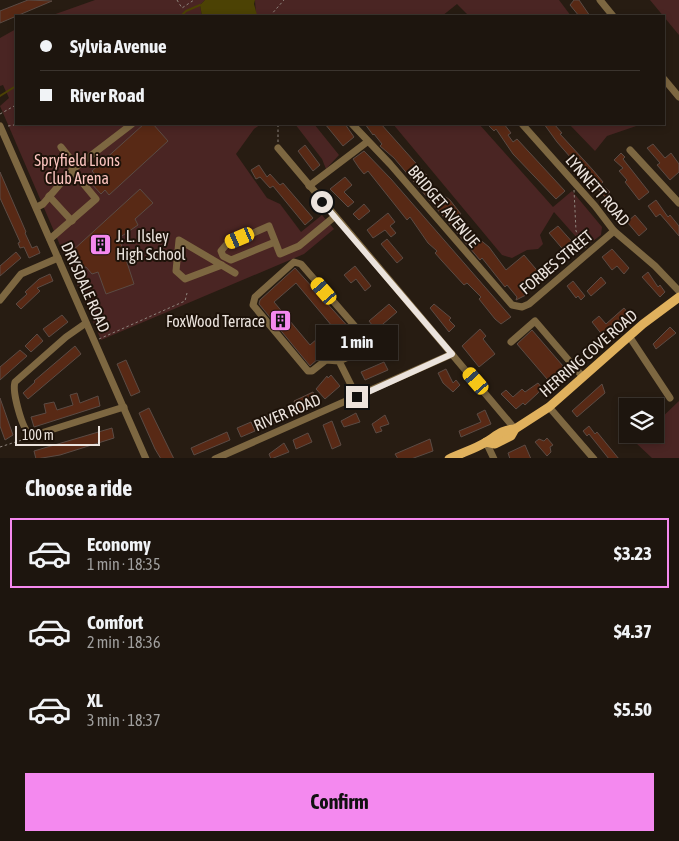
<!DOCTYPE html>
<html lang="en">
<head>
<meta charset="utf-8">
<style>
	:root { --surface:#1d150e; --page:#2a221c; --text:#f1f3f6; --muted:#a09f9e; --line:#3b342e; --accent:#f489ef }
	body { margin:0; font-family:"Asap Condensed",sans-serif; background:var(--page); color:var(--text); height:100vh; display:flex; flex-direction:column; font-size:19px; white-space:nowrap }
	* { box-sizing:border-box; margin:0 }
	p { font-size:16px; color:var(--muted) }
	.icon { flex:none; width:28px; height:28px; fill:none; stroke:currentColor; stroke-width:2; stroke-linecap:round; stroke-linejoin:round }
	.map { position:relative; height:458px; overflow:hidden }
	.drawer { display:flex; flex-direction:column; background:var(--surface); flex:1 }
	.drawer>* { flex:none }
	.guide { position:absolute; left:15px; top:15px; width:650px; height:110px; border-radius:0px; box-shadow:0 2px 8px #0003,0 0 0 1px var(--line); display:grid; align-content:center; height:110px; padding:0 25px; background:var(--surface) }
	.controls { position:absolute; left:619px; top:398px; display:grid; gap:10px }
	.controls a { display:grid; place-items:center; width:45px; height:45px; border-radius:0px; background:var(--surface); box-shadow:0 2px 8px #0003,0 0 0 1px var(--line); font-size:25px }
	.scale { position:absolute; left:15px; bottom:12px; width:85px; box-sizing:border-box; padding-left:5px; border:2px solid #ebe3dd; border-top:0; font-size:14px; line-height:18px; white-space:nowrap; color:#ebe3dd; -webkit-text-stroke:4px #1d1209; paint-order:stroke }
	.end { position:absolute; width:22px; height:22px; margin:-11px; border:6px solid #ebe3dd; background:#111; box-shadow:0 0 0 2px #111 }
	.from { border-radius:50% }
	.bubble { position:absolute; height:35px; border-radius:0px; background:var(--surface); box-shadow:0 2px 8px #0003,0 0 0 1px var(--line); font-size:16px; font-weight:700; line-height:35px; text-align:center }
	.car { position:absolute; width:15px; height:30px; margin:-15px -8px; border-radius:6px; box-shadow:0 0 4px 1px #0007; background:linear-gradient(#f5c518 24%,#345 0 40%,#f5c518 0 76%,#345 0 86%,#f5c518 0) }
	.guide b { display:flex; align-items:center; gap:18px; height:48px; font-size:19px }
	.guide b+b { border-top:1px solid var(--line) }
	.guide i { width:12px; height:12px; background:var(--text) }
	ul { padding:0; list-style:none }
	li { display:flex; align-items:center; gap:15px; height:70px; margin:0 10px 8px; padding:0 15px; border:2px solid transparent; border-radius:0px }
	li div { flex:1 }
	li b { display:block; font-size:19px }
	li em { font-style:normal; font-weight:700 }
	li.selected { border-color:var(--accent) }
	li>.icon { width:45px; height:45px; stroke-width:1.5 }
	h2 { padding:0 25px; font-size:22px; line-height:60px }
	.action { display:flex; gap:10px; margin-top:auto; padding:10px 25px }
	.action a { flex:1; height:58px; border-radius:0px; background:var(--accent); color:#111; font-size:20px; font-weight:700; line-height:58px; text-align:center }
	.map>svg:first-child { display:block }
</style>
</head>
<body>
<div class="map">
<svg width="679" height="459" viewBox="0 0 679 459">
	<rect width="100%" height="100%" fill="#271c12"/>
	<g fill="#4a2523">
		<polygon points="95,0 205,0 200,5 202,16 50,16"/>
		<polygon points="255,0 559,0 571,16 469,16 457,4 442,16 256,16"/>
		<polygon points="650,0 679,0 679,35"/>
		<polygon points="16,29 16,124 261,124 254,129 236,154 267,198 280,204 301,232 322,215 334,229 304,254 101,340 0,106 9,98 3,85 0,86 0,38"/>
		<polygon points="295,124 314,124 339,155 326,169 322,159"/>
		<polygon points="393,124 479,124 553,207 572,191 602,227 601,235 585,247 554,212 540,235 543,244 538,249 527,250 512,258 502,255"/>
		<polygon points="569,124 642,124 607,136 595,151"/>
		<polygon points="679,401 679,458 652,458 636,443 645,434 655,434 655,424"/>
	</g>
	<polygon fill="#4c4204" points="205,0 255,0 254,4 257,15 202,16 200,5"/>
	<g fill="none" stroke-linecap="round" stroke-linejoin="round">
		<g stroke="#4c4204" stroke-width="2">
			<polyline points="181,16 186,11 200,5"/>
			<polyline points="0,96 16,86"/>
		</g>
	</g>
	<g fill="#582915" stroke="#5b4b44" fill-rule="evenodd">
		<polygon points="28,0 52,1 0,23 0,11"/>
		<polygon points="574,0 579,0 590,16 579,16 570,5"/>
		<polygon points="144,124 153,124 168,141 109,195 105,190 101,194 88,180 95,174 92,171"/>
		<polygon points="325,124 345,124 354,137 343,146"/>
		<polygon points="365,124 381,124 430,179 427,182 435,192 437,190 442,196 443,195 450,200 461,214 459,216 468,230 489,247 506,270 524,255 541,275 532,283 528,279 519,286 526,295 516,300 517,297 507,285 505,287 482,258 480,260 394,158 380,146 382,144 374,134 373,135"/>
		<polygon points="487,124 504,124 511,133 508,135 513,142 517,139 565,191 556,199 513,154 496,129 494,131"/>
		<polygon points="544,124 554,124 562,133 560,134 593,170 603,182 601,184 610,192 605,197 557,142"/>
		<polygon points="653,144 665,158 671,153 679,164 679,172 670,180 657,165 660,163 647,148"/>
		<polygon points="305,145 320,165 313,171 298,151"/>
		<polygon points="364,151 391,179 511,317 501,324 495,319 479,299 481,297 467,283 464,285 442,261 435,253 437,251 428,243 410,217 407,220 368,171 364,174 359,168 353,159"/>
		<polygon points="621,153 625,157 623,159 649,192 639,200 625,182 627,180 619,171 623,168 614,160"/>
		<polygon points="259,165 267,177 270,174 280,185 283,183 313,218 305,225 273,186 270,188 260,177 256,179 251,170"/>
		<polygon points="0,172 26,232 25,233 32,248 37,246 40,253 29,258 24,247 20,248 18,243 20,242 0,198"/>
		<polygon points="345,177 352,185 344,192 354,202 348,207 330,189"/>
		<polygon points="140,189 153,203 135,219 138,225 119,238 134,284 106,294 98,272 92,274 86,267 80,268 76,256 71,252"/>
		<polygon points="656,200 668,217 670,215 679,226 679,236 660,214 656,217 648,206"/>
		<polygon points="364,204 370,211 359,220 353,214"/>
		<polygon points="388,213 395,222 390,226 396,233 391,237 385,230 373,238 367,230"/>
		<polygon points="635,215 647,229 639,236 627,222"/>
		<polygon points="558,226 575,245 566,253 549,233"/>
		<polygon points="387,239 403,258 397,263 381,244"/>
		<polygon points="612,249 629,268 624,274 617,266 612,270 602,257"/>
		<polygon points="16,252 21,258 0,276 0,266"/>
		<polygon points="355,266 371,286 365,291 356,279 351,283 344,275"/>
		<path d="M295,268L361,341L351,349L341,338L310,366L259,304L260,300ZM296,283L332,326L310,345L274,302Z"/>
		<polygon points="648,272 658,287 660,285 665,292 660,297 642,277"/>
		<polygon points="50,274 53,281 37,288 40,291 21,309 16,304 27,294 25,292 39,279"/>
		<polygon points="601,277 606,283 591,296 587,291"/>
		<polygon points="573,281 585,296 581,300 578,296 576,298 567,286"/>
		<polygon points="389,304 397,312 376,330 369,321"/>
		<polygon points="434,304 451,318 449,320 455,326 449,332 430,308"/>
		<polygon points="624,308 629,314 628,316 603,336 592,322 599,316 606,324"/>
		<polygon points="62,315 68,322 49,337 43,329"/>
		<polygon points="670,327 676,333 656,349 653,344"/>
		<polygon points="480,329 486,336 483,339 495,354 479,367 462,346"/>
		<polygon points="532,330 569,373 553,386 517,344"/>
		<polygon points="37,334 43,341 31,352 25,346"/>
		<polygon points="75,346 81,354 28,399 23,393 35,382 34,381"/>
		<polygon points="20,350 27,356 0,380 0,367"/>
		<polygon points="126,360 140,392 131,396 117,364"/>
		<polygon points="384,362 388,370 365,380 361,372"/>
		<polygon points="446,369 453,383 456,380 460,385 453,392 443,383 438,373"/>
		<polygon points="331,375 340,386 325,399 316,389 327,376 328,378"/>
		<polygon points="538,383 542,388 538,393 525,405 523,403 516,409 501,394 506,390 513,397 522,389 525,392"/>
		<polygon points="602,384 605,393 577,417 572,411"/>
		<polygon points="313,392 318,403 299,412 294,401"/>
		<polygon points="77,393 80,403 98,396 100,406 34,427 31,417 46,413 44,404 54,402 57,410 73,405 70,395"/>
		<polygon points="0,398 13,435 5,440 0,426"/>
		<polygon points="149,408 170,451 174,459 161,459 155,449 139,413"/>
		<polygon points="485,410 491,424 461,437 459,431 481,422 477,414"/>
		<polygon points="275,412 279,421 266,428 261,418"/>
		<polygon points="356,413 360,422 344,427 341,421"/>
		<polygon points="385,415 389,424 380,427 382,431 376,433 372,424"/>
		<polygon points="332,421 341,445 332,449 323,425"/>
		<polygon points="251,422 255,431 241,437 237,428"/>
		<polygon points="589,426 595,434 597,432 619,459 609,459 589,434 587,436 583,431"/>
		<polygon points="112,428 114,438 60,455 36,459 34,451"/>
		<polygon points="227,432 230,440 194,455 191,448"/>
		<polygon points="308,433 312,442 296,449 293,440"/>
		<polygon points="547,438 553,445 550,447 551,452 547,456 535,442 539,439 544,441"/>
		<polygon points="430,439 433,451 411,459 398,459 395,454"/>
		<polygon points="284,443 289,452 271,459 269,454"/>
		<polygon points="525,445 531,459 510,459 508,453"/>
	</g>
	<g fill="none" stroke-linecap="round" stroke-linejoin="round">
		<g stroke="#8e847c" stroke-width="1" stroke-dasharray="2.5 2.5" stroke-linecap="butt">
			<polyline points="177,0 182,8 194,0"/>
			<polyline points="270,16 284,0"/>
			<polyline points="0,114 16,105"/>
			<polyline points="8,126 20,124"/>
			<polyline points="278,142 278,124"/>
			<polyline points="574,190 576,231 586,248"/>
			<polyline points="99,339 185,301 187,293"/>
			<polyline points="0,447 25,439"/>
		</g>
		<g stroke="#7d6741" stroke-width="7">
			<polyline points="600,0 613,16"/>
			<polyline points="664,79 679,97"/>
			<polyline points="352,124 390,164 512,305 522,307 529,304 614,231"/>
			<polyline points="522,124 595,206 614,231 655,266 679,291"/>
			<polyline points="0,126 146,459"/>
			<polyline points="61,147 76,166"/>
			<polyline points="278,148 515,429"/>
			<polyline points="630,150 679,203"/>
			<polyline points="309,186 367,142"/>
			<polyline points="49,196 72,221"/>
			<polyline points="37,207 43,204 72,170"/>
			<polyline points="50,239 96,199 72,170 132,124"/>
			<polyline points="275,242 231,260 223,256 221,251 226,245 269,226 280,254 299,246 334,217"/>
			<polyline points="222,265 185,279 176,271 179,240 235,273"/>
			<polyline points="0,300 21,274 58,258"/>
			<path d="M86,323L66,337L15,382C12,391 22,431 31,435L38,434L124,407"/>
			<polyline points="629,336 670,398"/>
			<polyline points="511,342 535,321 583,377"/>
			<polyline points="339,361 362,351 366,346 366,339 301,264 294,262 255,297 253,305 308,371 312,371 326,360 339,361 357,397"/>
			<polyline points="549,407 594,459"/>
			<polyline points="486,442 494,459"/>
			<polyline points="215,459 452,354"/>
		</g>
		<g stroke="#e0b15d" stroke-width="9">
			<polyline points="486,442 495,444 511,436 515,429 549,407 643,324 679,297"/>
			<path d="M449,459C461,453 475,449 486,442C496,436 503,429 515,429"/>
		</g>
	</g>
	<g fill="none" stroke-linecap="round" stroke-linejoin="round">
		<polyline stroke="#ebe3dd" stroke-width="6" points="322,202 452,354 357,397"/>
	</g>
	<defs>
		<symbol id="building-square" viewBox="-11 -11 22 22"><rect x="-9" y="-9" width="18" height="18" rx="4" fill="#f489ef" stroke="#1d1209"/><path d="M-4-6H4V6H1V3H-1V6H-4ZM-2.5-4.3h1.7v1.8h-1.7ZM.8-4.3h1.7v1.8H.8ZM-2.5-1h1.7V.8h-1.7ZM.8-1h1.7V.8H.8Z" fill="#111"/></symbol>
	</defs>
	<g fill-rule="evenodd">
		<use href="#building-square" x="88" y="232" width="25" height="25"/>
		<use href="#building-square" x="268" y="308" width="25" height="25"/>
	</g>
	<g text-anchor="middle" stroke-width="4" stroke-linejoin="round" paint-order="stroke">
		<g font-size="16" fill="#fbc4bf" stroke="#1d1209">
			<text x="77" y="166">Spryfield Lions<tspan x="77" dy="18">Club Arena</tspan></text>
		</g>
		<g font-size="16" fill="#ebe3dd" stroke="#1d1209">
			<text transform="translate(598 190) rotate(49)" y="6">LYNNETT ROAD</text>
			<text transform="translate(444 206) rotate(50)" y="6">BRIDGET AVENUE</text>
			<text transform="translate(556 262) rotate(-40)" y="6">FORBES STREET</text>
			<text transform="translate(86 287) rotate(66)" y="6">DRYSDALE ROAD</text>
			<text transform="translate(588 353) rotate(-41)" y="6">HERRING COVE ROAD</text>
			<text transform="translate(287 412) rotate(-23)" y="6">RIVER ROAD</text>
		</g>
		<g font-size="16" fill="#ebe3dd" stroke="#1d1209" text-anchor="start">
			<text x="116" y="242">J. L. Ilsley<tspan x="116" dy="18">High School</tspan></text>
			<text x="265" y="327" text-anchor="end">FoxWood Terrace</text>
		</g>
	</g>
</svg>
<div class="controls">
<a><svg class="icon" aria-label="layers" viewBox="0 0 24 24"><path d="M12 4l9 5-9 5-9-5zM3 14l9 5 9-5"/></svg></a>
</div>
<div class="scale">100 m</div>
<i class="end from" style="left:322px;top:202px"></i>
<i class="end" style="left:357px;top:397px"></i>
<div class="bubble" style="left:316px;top:325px;width:82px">1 min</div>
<i class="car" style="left:240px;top:238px;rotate:247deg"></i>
<i class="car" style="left:324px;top:291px;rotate:319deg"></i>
<i class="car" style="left:476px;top:381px;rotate:319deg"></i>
<div class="guide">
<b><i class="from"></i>Sylvia Avenue</b>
<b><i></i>River Road</b>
</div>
</div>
<section class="drawer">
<h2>Choose a ride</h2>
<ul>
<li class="selected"><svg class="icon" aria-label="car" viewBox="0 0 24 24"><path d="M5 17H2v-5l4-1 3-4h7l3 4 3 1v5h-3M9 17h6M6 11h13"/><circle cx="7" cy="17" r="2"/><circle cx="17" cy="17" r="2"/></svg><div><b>Economy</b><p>1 min · 18:35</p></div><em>$3.23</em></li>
<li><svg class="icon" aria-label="car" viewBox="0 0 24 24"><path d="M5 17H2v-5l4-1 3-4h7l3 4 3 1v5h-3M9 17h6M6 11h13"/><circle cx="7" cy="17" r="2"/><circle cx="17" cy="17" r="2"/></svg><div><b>Comfort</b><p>2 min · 18:36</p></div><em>$4.37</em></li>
<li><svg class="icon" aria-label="car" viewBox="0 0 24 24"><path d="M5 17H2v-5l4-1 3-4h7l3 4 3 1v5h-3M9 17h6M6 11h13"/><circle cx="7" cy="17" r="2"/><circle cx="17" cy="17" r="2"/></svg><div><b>XL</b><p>3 min · 18:37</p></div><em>$5.50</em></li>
</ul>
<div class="action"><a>Confirm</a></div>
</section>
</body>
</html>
